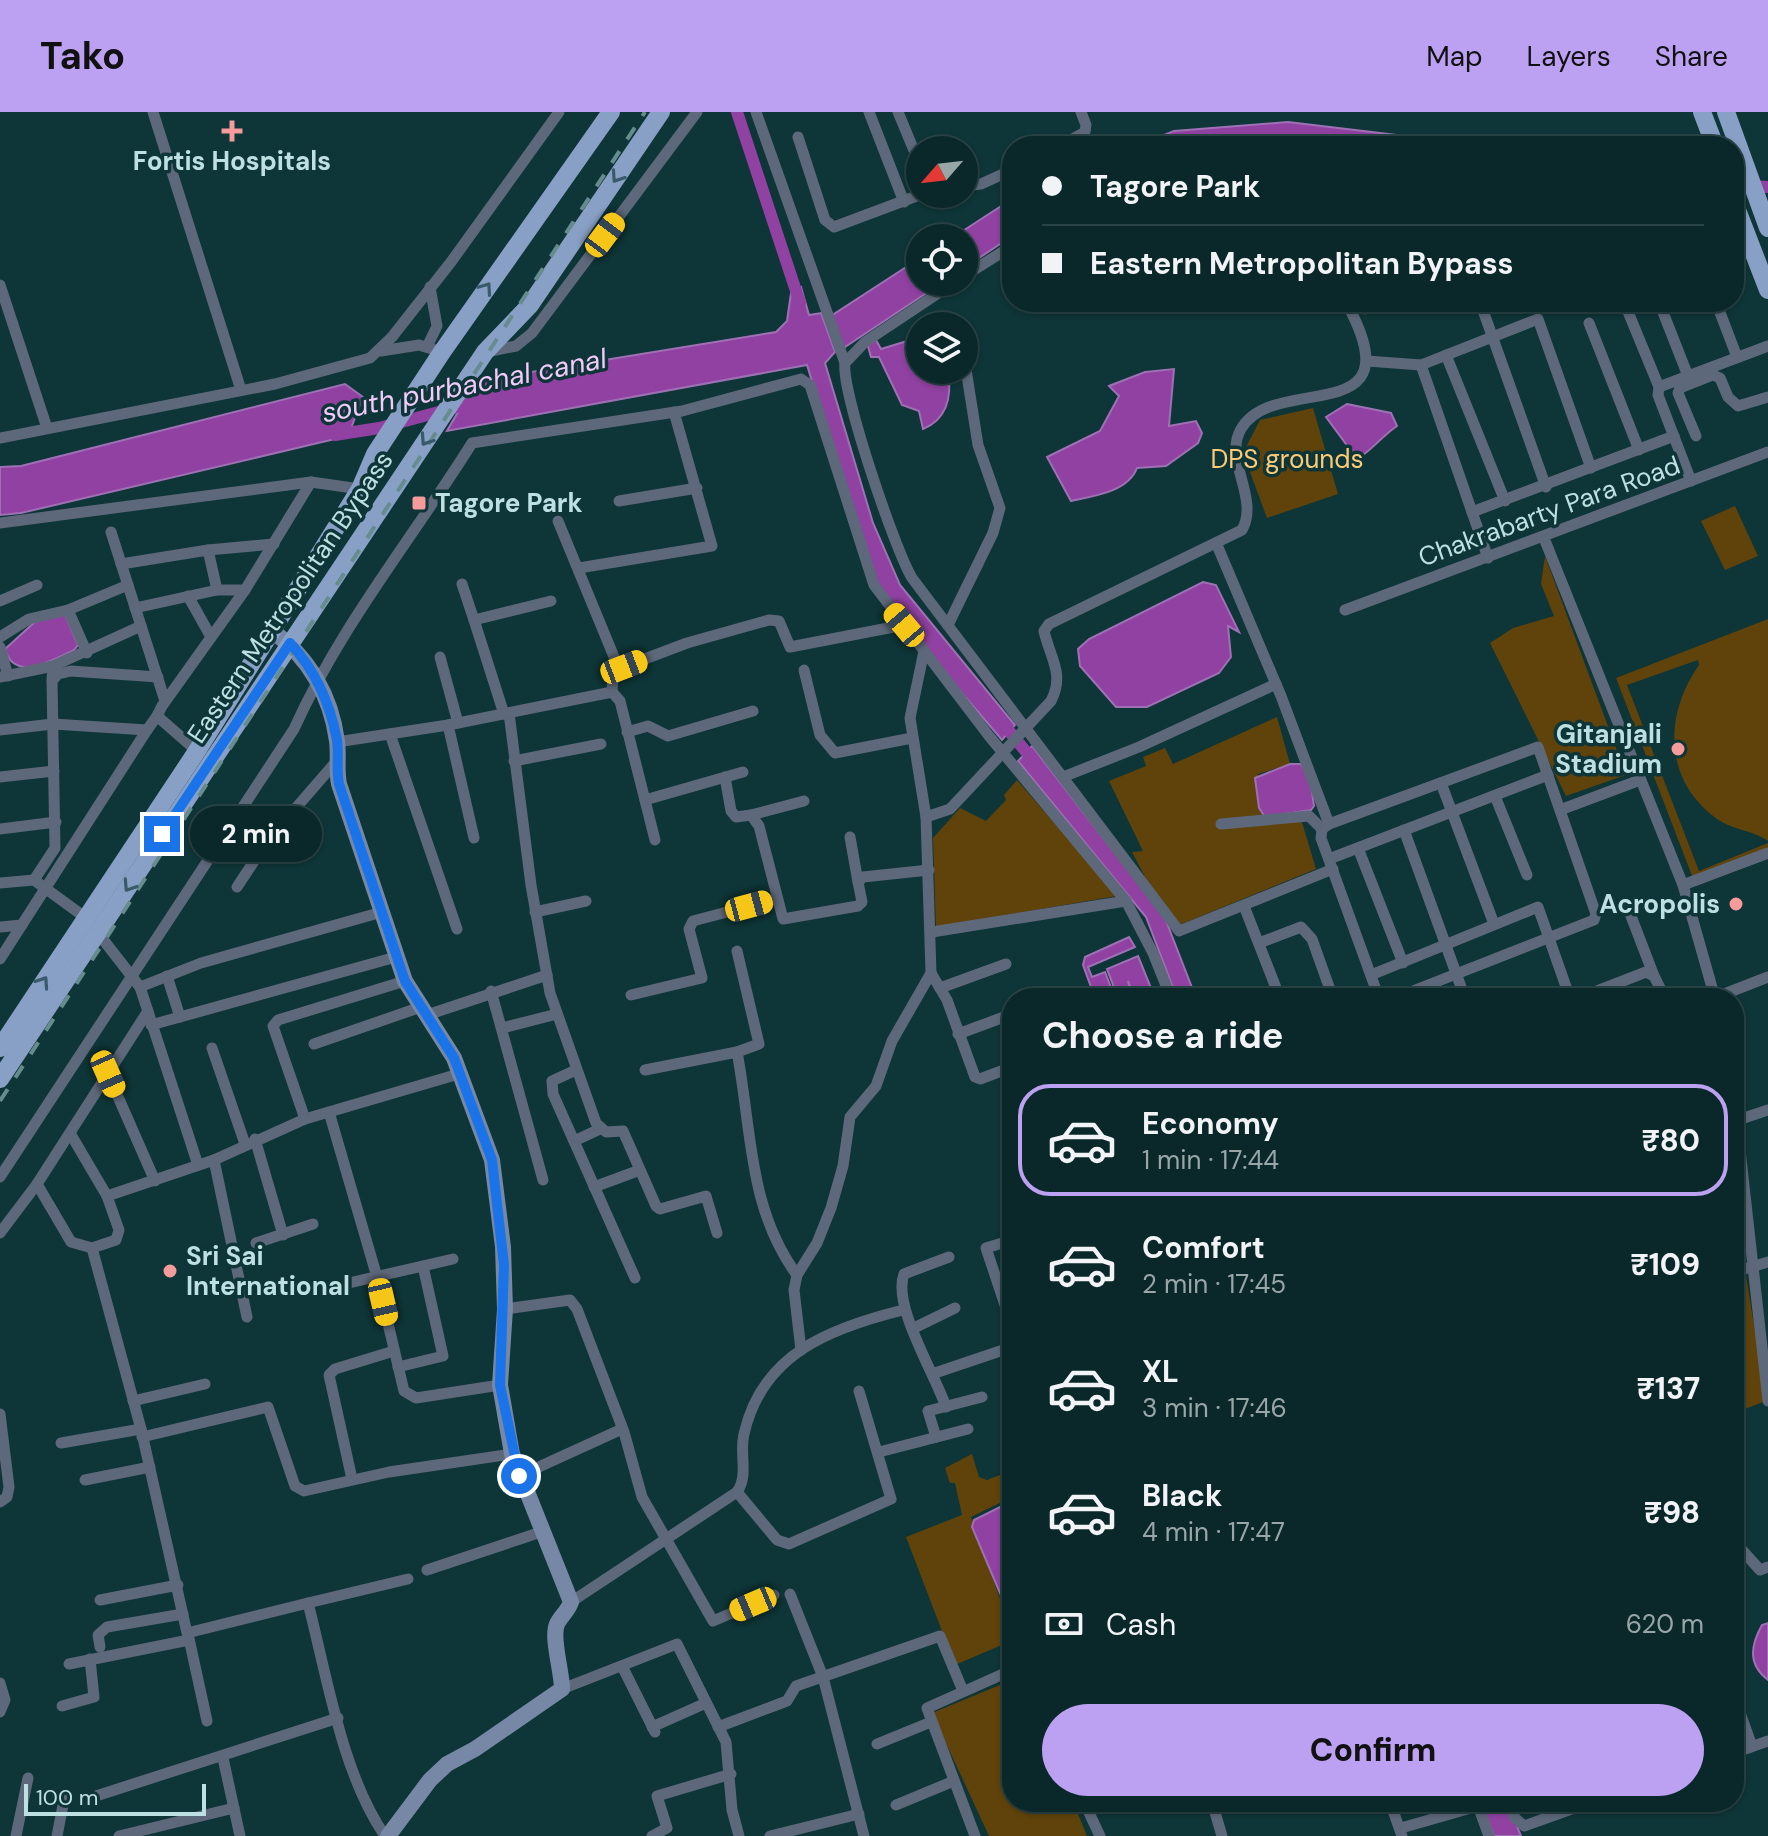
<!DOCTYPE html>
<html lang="en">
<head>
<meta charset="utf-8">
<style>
	:root { --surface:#0a2829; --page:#133031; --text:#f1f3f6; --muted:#99a6a8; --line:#2a4446; --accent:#bca0f2 }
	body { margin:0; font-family:"DM Sans",sans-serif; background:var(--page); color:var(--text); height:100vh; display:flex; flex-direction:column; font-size:30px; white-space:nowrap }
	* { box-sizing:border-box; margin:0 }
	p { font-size:26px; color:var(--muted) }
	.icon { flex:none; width:44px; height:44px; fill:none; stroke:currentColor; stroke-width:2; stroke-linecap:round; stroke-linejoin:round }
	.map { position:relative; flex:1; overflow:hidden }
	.side { position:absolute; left:1002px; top:876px; width:742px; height:824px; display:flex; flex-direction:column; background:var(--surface); border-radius:32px; box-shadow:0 2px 6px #0004,0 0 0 2px var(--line) }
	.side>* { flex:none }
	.guide { position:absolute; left:1002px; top:24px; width:742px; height:176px; border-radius:32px; box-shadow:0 2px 6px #0004,0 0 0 2px var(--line); display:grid; align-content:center; height:176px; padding:0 40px; background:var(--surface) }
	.needle { width:52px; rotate:242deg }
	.controls { position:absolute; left:906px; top:24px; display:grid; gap:16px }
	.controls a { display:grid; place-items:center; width:72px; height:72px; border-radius:50%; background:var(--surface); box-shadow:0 2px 6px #0004,0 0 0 2px var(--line); font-size:40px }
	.scale { position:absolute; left:24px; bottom:20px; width:182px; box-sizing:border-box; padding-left:8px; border:4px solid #bee0e2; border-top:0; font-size:22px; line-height:28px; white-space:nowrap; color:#bee0e2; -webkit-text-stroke:6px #0e3537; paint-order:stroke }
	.end { position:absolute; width:36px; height:36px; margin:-18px; border:10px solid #1a73e8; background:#fff; box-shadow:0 0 0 4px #fff }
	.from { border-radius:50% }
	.bubble { position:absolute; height:56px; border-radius:28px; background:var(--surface); box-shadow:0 2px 6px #0004,0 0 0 2px var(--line); font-size:26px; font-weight:800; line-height:56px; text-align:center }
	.car { position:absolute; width:24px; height:48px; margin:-24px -12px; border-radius:10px; box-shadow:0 0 6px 2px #0007; background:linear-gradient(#f5c518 24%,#345 0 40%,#f5c518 0 76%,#345 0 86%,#f5c518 0) }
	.guide b { display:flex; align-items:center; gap:28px; height:76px; font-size:30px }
	.guide b+b { border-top:2px solid var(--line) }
	.guide i { width:20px; height:20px; background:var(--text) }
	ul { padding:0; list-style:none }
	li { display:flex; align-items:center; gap:24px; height:112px; margin:0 16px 12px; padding:0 24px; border:4px solid transparent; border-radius:32px }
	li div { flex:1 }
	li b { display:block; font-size:30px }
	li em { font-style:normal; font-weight:800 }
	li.on { border-color:var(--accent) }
	li>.icon { width:72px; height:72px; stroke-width:1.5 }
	h2 { padding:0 40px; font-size:36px; line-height:96px }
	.pay { display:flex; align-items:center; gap:20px; height:88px; padding:0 40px; font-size:30px }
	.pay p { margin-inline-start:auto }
	.action { display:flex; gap:16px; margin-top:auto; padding:16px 40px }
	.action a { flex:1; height:92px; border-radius:48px; background:var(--accent); color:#111; font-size:32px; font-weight:800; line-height:92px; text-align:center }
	header { display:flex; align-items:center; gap:48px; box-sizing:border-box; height:112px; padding:0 40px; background:var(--accent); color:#111 }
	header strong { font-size:38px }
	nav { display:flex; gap:44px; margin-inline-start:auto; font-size:28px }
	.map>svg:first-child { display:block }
</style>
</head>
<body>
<header>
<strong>Tako</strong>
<nav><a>Map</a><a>Layers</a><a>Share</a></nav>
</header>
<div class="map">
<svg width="1768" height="1724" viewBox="0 0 1768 1724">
	<rect width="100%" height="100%" fill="#0e3537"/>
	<g fill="#5f430b">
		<polygon points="1353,190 1408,190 1364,203"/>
		<polygon points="1313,296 1338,382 1267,406 1243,341 1260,308"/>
		<polygon points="1735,394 1758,444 1725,458 1701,409"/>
		<polygon points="1545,444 1626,663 1566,684 1490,531 1513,516 1554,504 1541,472"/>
		<path d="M1768,507V729C1755,719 1733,718 1717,707C1664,669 1663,604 1699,553L1698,548L1627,573L1699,759L1768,731V745L1696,774L1616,566Z"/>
		<polygon points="1277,605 1290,652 1258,662 1258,692 1299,700 1316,757 1172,816 1132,740 1143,739 1109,669 1146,654 1143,645 1165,636 1173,652"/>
		<polygon points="1017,668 1117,784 936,815 933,726 960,696 986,709 1006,688 1004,683"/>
		<polygon points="1745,1157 1766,1289 1734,1301 1734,1162"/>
		<polygon points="972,1342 979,1365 987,1368 1012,1358 1012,1385 971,1405 1004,1498 1012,1489 1012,1524 1011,1529 955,1553 906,1425 962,1403 955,1371 950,1371 945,1356"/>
		<polygon points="1012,1568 1012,1690 1073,1690 1087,1724 989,1724 932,1601"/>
	</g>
	<g fill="#9041a1" stroke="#9e71b4" stroke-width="2">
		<polygon points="1288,10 1489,34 1137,34 1174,19"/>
		<polygon points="1012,87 1012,124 964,156 964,126 952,126"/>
		<polygon points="920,146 920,170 943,170 842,237 831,204"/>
		<polygon points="801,175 809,203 821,201 835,240 825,251 873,411 900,473 1015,613 1002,628 889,496 869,457 807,253 447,319 476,269 776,220 787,209 791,181"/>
		<path d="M920,225V258H948C952,283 948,307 923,317L919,299L902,293L879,245H871L867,231L876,228L881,237Z"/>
		<path d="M1174,257L1169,314L1196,309L1202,321L1198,331L1166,354L1137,356C1128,380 1094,384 1071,389L1047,345L1100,319L1119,284L1109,274L1145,260Z"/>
		<polygon points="345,272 363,285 348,324 21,401 0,403 0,355 21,354"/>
		<path d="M1347,292L1391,301L1397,314C1381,325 1370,340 1357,347L1326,305Z"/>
		<polygon points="1203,470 1216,473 1239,520 1228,514 1231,545 1219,561 1147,595 1116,595 1080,554 1078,537 1089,527"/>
		<path d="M64,500L78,533L74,538C53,548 14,571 5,537L37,508Z"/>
		<polygon points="1032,634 1165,806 1196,886 1177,886 1146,805 1018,649"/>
		<polygon points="1290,652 1301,652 1310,666 1314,694 1311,698 1265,705 1259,696 1255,666"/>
		<polygon points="1129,825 1135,835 1088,855 1092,865 1105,860 1115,886 1095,886 1083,853 1085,845"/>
		<polygon points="1138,844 1155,886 1135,886 1128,869 1132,886 1118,886 1107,857"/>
		<polygon points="1012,1389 1012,1486 1005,1493 972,1415 974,1408"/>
		<path d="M1768,1511V1568C1747,1552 1751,1533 1762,1513Z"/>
		<polygon points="1481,1690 1507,1690 1521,1724 1494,1724"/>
	</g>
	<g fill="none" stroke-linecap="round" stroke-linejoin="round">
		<g stroke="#9041a1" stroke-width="12">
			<polyline points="737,0 800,191"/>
			<polyline points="1734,73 1768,75"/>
			<polyline points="335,323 379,316 476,290"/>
			<polyline points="1000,608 1036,652"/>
		</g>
		<g stroke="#5d687a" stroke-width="11">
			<polyline points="153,0 241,278"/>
			<polyline points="756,0 845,251"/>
			<polyline points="869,0 904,90"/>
			<polyline points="898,0 920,53"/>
			<polyline points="798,25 825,108 834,115 922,82"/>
			<polyline points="1060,34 1085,20 1086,13 1081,0"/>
			<polyline points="964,74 981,72 1012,58"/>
			<polyline points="964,164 1012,134"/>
			<path d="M955,170L865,230L845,251C841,279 895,438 912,466L1179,819L1333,757"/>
			<polyline points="0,173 47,316"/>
			<polyline points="1480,190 1546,375"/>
			<polyline points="1624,190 1659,275"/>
			<polyline points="1659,190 1688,264"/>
			<polyline points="1716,190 1737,245"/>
			<polyline points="1446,194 1456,190"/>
			<polyline points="1589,211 1639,338"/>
			<polyline points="427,235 437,214 430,175"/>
			<polyline points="381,239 419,233 442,240"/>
			<polyline points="486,240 516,234 532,221 697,0"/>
			<polyline points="1446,243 1505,389"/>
			<polyline points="1367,249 1421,253 1538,207 1591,356"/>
			<polyline points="1421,253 1488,446"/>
			<polyline points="1696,324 1678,281 1680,276 1713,263 1720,266 1728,285 1738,294 1768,285"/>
			<polyline points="0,326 275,272 370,246 392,225 451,150 559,0"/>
			<polyline points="1691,369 1658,283 1659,275 1768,234"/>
			<polyline points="619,389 697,376"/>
			<polyline points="1472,400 1674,324"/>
			<polyline points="558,409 619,557"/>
			<polyline points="0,411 311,370"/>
			<polyline points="111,420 165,589"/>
			<polyline points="1544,426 1683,773 1715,886"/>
			<polyline points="1217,433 1281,584 1329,712"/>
			<polyline points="208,438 217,478"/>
			<polyline points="121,452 208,438 274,432"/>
			<polyline points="579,456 712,434 674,300"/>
			<polyline points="462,472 474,508"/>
			<polyline points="188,484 211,525"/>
			<polyline points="0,489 37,473"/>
			<polyline points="135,496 217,478 245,478"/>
			<polyline points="68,498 87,541"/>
			<polyline points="1345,498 1768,340"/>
			<polyline points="948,513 993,421 1000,396 978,333 965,251"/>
			<polyline points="0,525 29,507 68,498 128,473"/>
			<polyline points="0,535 8,564"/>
			<polyline points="924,539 910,606 926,705"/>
			<polyline points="440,545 458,611"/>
			<polyline points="804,558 820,623 835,641 912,626"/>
			<polyline points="0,565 53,554"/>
			<polyline points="52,568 53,554 141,514"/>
			<polyline points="612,580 613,559 687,531 769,508 779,509 790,535 904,513"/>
			<polyline points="509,601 531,773 550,881 596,1011 606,1020 623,1019 656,1094 660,1097 706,1084 717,1121"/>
			<polyline points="504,602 474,508 551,489"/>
			<polyline points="448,613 474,726"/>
			<polyline points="0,618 53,612 147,618 157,604"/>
			<polyline points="627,620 648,614 668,624 753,599"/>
			<polyline points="390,622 457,817"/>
			<polyline points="337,630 448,613 612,580 620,589 655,728"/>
			<polyline points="197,639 157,604 162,594 245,478 311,370 360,377"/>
			<polyline points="514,649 601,632"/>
			<polyline points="0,665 54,659"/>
			<polyline points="725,665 731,699 736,705 751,703 759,714 783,807 858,794 862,790 858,770 863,765 929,758"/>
			<polyline points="1063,665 1139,635 1276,572"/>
			<polyline points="1441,671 1494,812"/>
			<polyline points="1495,684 1527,763"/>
			<polyline points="645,688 743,660"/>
			<polyline points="1560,698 1640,668"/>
			<polyline points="751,703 804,689"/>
			<polyline points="1221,712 1309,704 1322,717"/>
			<polyline points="0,717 56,710"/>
			<polyline points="1404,718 1465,886"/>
			<polyline points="850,725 858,770"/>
			<polyline points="1358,736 1403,851"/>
			<polyline points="1329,747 1548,663"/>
			<polyline points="34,768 55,736 52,569 58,562 71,559 158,565"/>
			<polyline points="0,771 34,768 86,806"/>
			<polyline points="1683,773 1768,741"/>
			<polyline points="237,775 268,728 335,651"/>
			<polyline points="1626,791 1654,864"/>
			<polyline points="1244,794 1280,886"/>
			<polyline points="535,800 586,789"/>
			<polyline points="0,815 22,813"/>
			<polyline points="932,820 1126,789"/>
			<polyline points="98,821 140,875 198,1053"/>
			<polyline points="1259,831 1301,815 1312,827 1333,886"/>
			<polyline points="737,839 759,932 737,940"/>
			<polyline points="0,847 147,618"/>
			<polyline points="931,861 947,888 975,965 980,967 1012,955"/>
			<polyline points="1371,863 1538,795 1570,886"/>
			<polyline points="167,864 180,905"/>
			<polyline points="140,875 201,851 382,800"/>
			<polyline points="940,876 1006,852"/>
			<polyline points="491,879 543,1068"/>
			<polyline points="631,883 702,866 689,817 693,809 776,787"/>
			<polyline points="1055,886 1056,886"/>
			<polyline points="1379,886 1321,726 1322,717 1329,712 1538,635 1596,802 1594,808 1395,886"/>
			<polyline points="1579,886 1646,860 1654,864 1665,886"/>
			<polyline points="1714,886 1768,865"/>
			<polyline points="427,903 547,863"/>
			<polyline points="151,913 396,845"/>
			<polyline points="502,916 557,902"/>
			<polyline points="958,922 1012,902"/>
			<polyline points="314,932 421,895"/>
			<polyline points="212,936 245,1032"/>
			<polyline points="576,958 552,969 553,982 635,1166"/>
			<path d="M645,958L737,940C752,1018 748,1097 797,1163"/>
			<polyline points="108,962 155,1069"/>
			<polyline points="1734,984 1768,1289"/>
			<polyline points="329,1000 377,1165 404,1279 416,1286 500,1273"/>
			<polyline points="305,1007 273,914 278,908 405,869"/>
			<polyline points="1738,1008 1768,998"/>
			<polyline points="70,1021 107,1084 119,1118 116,1128 92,1136"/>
			<polyline points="255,1027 283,1123"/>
			<polyline points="574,1029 600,1017"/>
			<polyline points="214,1048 247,1205"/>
			<path d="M0,1065L294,617C341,513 412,427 472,331L682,299L801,267L810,273L874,473L989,624L1126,789L1153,841L1171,886"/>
			<path d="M37,1072L71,1130L92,1136L141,1317L187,1521L308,1491C327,1564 342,1662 385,1724"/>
			<polyline points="594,1075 640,1058"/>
			<polyline points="107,1084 214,1048 305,1007 462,961"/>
			<polyline points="1012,1095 1008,1102 1012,1125"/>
			<polyline points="0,1121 37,1072 148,899"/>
			<polyline points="1012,1128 986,1136 1012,1214"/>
			<polyline points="256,1131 313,1112"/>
			<polyline points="1734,1160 1768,1150"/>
			<polyline points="336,1174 453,1147"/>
			<polyline points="505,1197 570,1188 577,1197 624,1320 642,1385 713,1509 774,1483"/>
			<polyline points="912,1217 955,1196"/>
			<path d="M801,1238L794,1178L797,1163L817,1131L831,1096L843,1054L850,1005L876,974L892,929L931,861L926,705L950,697L1051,589C1065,562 1050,546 1044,519L1049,512L1242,418C1260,386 1223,347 1241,317C1274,259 1418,321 1346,190"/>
			<polyline points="398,1255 443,1244 423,1154"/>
			<polyline points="935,1261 1012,1235"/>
			<polyline points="133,1289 205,1272"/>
			<path d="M946,1295C934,1260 892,1193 904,1162L949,1145"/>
			<polyline points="0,1302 9,1375 7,1385 0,1390"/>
			<polyline points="142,1325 268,1295 295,1374 304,1379 389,1360 512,1342"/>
			<polyline points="936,1325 928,1299 982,1285"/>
			<polyline points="61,1331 141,1317"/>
			<polyline points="879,1340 968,1317"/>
			<polyline points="519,1364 622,1317"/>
			<polyline points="352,1367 329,1263 335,1257 394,1239"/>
			<polyline points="85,1368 150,1355"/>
			<polyline points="737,1380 777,1428 789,1432 891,1387 859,1279"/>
			<polyline points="1734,1440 1742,1438 1760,1458 1768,1455"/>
			<polyline points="427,1458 541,1420"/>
			<polyline points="790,1482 823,1565 864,1724"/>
			<polyline points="100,1488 178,1473"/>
			<path d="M571,1490L737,1380C749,1363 739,1342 744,1322C762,1242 830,1216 903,1198"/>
			<polyline points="308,1491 408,1467"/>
			<polyline points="188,1522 207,1609"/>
			<polyline points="100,1535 98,1523 107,1515 183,1502"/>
			<polyline points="69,1552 189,1528"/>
			<polyline points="622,1554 655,1620"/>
			<polyline points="0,1571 5,1588 0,1600"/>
			<polyline points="562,1577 677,1532 726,1630 732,1698 739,1724"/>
			<polyline points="1734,1584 1752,1634"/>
			<polyline points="62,1594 94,1585 90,1547"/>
			<polyline points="652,1615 706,1591"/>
			<polyline points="718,1615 787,1589 796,1574 940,1524 963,1579"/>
			<polyline points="877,1632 931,1610"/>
			<polyline points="1734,1641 1768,1629"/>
			<polyline points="223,1646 240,1724"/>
			<polyline points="96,1684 338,1606"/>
			<polyline points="1084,1690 1100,1724"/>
			<polyline points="1212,1690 1222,1724"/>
			<polyline points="1390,1690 1402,1724"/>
			<polyline points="1509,1690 1515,1706 1524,1714 1591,1690"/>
			<polyline points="1477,1691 1489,1724"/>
			<polyline points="896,1693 954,1669"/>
			<polyline points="1401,1716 1478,1694"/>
			<polyline points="16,1724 28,1666"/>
			<polyline points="57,1724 64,1688"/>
			<polyline points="119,1724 234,1696"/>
			<polyline points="652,1724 667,1716 657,1684 731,1662"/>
			<polyline points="770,1724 859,1702"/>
			<polyline points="975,1724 927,1596 1012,1558"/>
		</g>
		<path stroke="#7688a5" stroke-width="16" d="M272,519C309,545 331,584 337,629C339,644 336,657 339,672L405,869L454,946L492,1048L503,1135L505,1197L500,1273L512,1342L571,1490C568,1499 561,1504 557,1512C551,1526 562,1559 562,1577L475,1637L447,1652L430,1668L388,1724"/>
		<g stroke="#89a0c6" stroke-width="18">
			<polyline points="1702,0 1715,34"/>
			<polyline points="1726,0 1768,116"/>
			<polyline points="1734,90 1768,178"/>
			<polyline points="0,936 197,639 360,377 375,342 442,240 611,0"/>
			<polyline points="0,967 485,240 530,193 661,0"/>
		</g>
		<polyline stroke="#678c8e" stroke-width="4" stroke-dasharray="14 14" stroke-linecap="butt" points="0,989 645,0"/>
	</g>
	<defs><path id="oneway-chevron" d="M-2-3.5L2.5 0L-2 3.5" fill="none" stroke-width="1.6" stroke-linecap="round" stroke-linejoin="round" transform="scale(2)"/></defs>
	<g stroke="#395a69">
		<use href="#oneway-chevron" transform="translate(617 65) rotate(124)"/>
		<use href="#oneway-chevron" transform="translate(486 176) rotate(-55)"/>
		<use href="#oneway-chevron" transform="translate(426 328) rotate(124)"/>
		<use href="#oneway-chevron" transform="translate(129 774) rotate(123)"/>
		<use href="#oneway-chevron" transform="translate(43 870) rotate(-56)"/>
	</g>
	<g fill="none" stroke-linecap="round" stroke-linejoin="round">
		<path stroke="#1a73e8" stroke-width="10" d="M162,722L290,531C315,558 330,591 337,628C339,643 336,657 339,672L405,869L454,946L492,1048L504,1153L500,1273L519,1364"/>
	</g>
	<g fill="#f59b9b" stroke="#0e3537" stroke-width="3">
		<path d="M228 7h8v8h8v8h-8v8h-8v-8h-8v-8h8z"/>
		<rect x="411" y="383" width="16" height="16" rx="4"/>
		<circle cx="1678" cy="637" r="8"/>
		<circle cx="1736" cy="792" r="8"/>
		<circle cx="170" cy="1159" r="8"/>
	</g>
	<g text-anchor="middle" stroke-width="7" stroke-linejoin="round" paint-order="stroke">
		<g font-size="26" font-weight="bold" fill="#bee0e2" stroke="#0e3537" text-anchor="start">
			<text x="232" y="58" text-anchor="middle">Fortis Hospitals</text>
			<text x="435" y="400">Tagore Park</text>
			<text x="1662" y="631" text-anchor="end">Gitanjali<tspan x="1662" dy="30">Stadium</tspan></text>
			<text x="1720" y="801" text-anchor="end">Acropolis</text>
			<text x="186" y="1153">Sri Sai<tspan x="186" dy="30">International</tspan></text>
		</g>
		<g font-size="26" fill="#fccb77" stroke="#0e3537">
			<text x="1287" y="356">DPS grounds</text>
		</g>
		<g font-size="26" fill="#bee0e2" stroke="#0e3537">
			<text transform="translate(1549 399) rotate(-20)" y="9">Chakrabarty Para Road</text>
			<text transform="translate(290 485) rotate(-56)" y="9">Eastern Metropolitan Bypass</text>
		</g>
		<g font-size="28" font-style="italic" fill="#f2cbfb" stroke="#0e3537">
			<text transform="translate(464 273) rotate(-11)" y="10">south purbachal canal</text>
		</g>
	</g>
</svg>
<div class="controls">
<a><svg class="needle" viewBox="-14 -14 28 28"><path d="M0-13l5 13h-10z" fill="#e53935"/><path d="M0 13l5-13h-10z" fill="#99a6a8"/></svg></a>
<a><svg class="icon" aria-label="locate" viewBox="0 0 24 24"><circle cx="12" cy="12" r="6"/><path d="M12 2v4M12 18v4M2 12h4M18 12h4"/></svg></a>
<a><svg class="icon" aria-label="layers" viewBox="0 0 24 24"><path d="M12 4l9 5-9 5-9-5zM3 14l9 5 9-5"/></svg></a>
</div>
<div class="scale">100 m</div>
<i class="end from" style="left:519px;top:1364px"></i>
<i class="end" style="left:162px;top:722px"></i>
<div class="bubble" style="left:190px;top:694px;width:132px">2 min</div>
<i class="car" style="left:605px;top:123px;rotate:37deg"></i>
<i class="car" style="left:904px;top:513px;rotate:320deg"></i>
<i class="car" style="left:624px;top:555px;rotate:69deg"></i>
<i class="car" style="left:749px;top:794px;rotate:75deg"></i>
<i class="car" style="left:108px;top:962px;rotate:156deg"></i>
<i class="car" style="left:383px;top:1190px;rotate:167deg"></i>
<i class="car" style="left:753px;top:1492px;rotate:247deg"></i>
<div class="guide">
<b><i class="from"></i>Tagore Park</b>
<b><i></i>Eastern Metropolitan Bypass</b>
</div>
<section class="side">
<h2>Choose a ride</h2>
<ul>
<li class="on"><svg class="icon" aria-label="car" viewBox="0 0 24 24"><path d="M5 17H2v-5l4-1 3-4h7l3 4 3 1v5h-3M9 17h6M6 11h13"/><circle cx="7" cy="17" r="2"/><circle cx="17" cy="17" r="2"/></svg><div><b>Economy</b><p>1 min · 17:44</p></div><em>₹80</em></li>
<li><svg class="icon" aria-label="car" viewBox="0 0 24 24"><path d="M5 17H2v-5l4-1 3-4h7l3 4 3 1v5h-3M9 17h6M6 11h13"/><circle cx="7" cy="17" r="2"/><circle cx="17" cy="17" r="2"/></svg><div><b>Comfort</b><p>2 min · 17:45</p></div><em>₹109</em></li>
<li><svg class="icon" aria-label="car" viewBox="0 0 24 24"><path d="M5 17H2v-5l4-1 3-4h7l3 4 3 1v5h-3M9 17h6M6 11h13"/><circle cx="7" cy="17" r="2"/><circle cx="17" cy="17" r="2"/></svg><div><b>XL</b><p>3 min · 17:46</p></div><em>₹137</em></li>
<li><svg class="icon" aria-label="car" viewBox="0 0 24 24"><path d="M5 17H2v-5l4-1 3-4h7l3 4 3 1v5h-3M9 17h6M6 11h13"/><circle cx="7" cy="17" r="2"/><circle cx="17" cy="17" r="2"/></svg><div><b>Black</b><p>4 min · 17:47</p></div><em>₹98</em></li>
</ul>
<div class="pay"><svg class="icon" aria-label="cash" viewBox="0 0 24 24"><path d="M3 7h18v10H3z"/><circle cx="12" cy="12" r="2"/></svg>Cash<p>620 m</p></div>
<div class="action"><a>Confirm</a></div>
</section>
</div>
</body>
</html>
